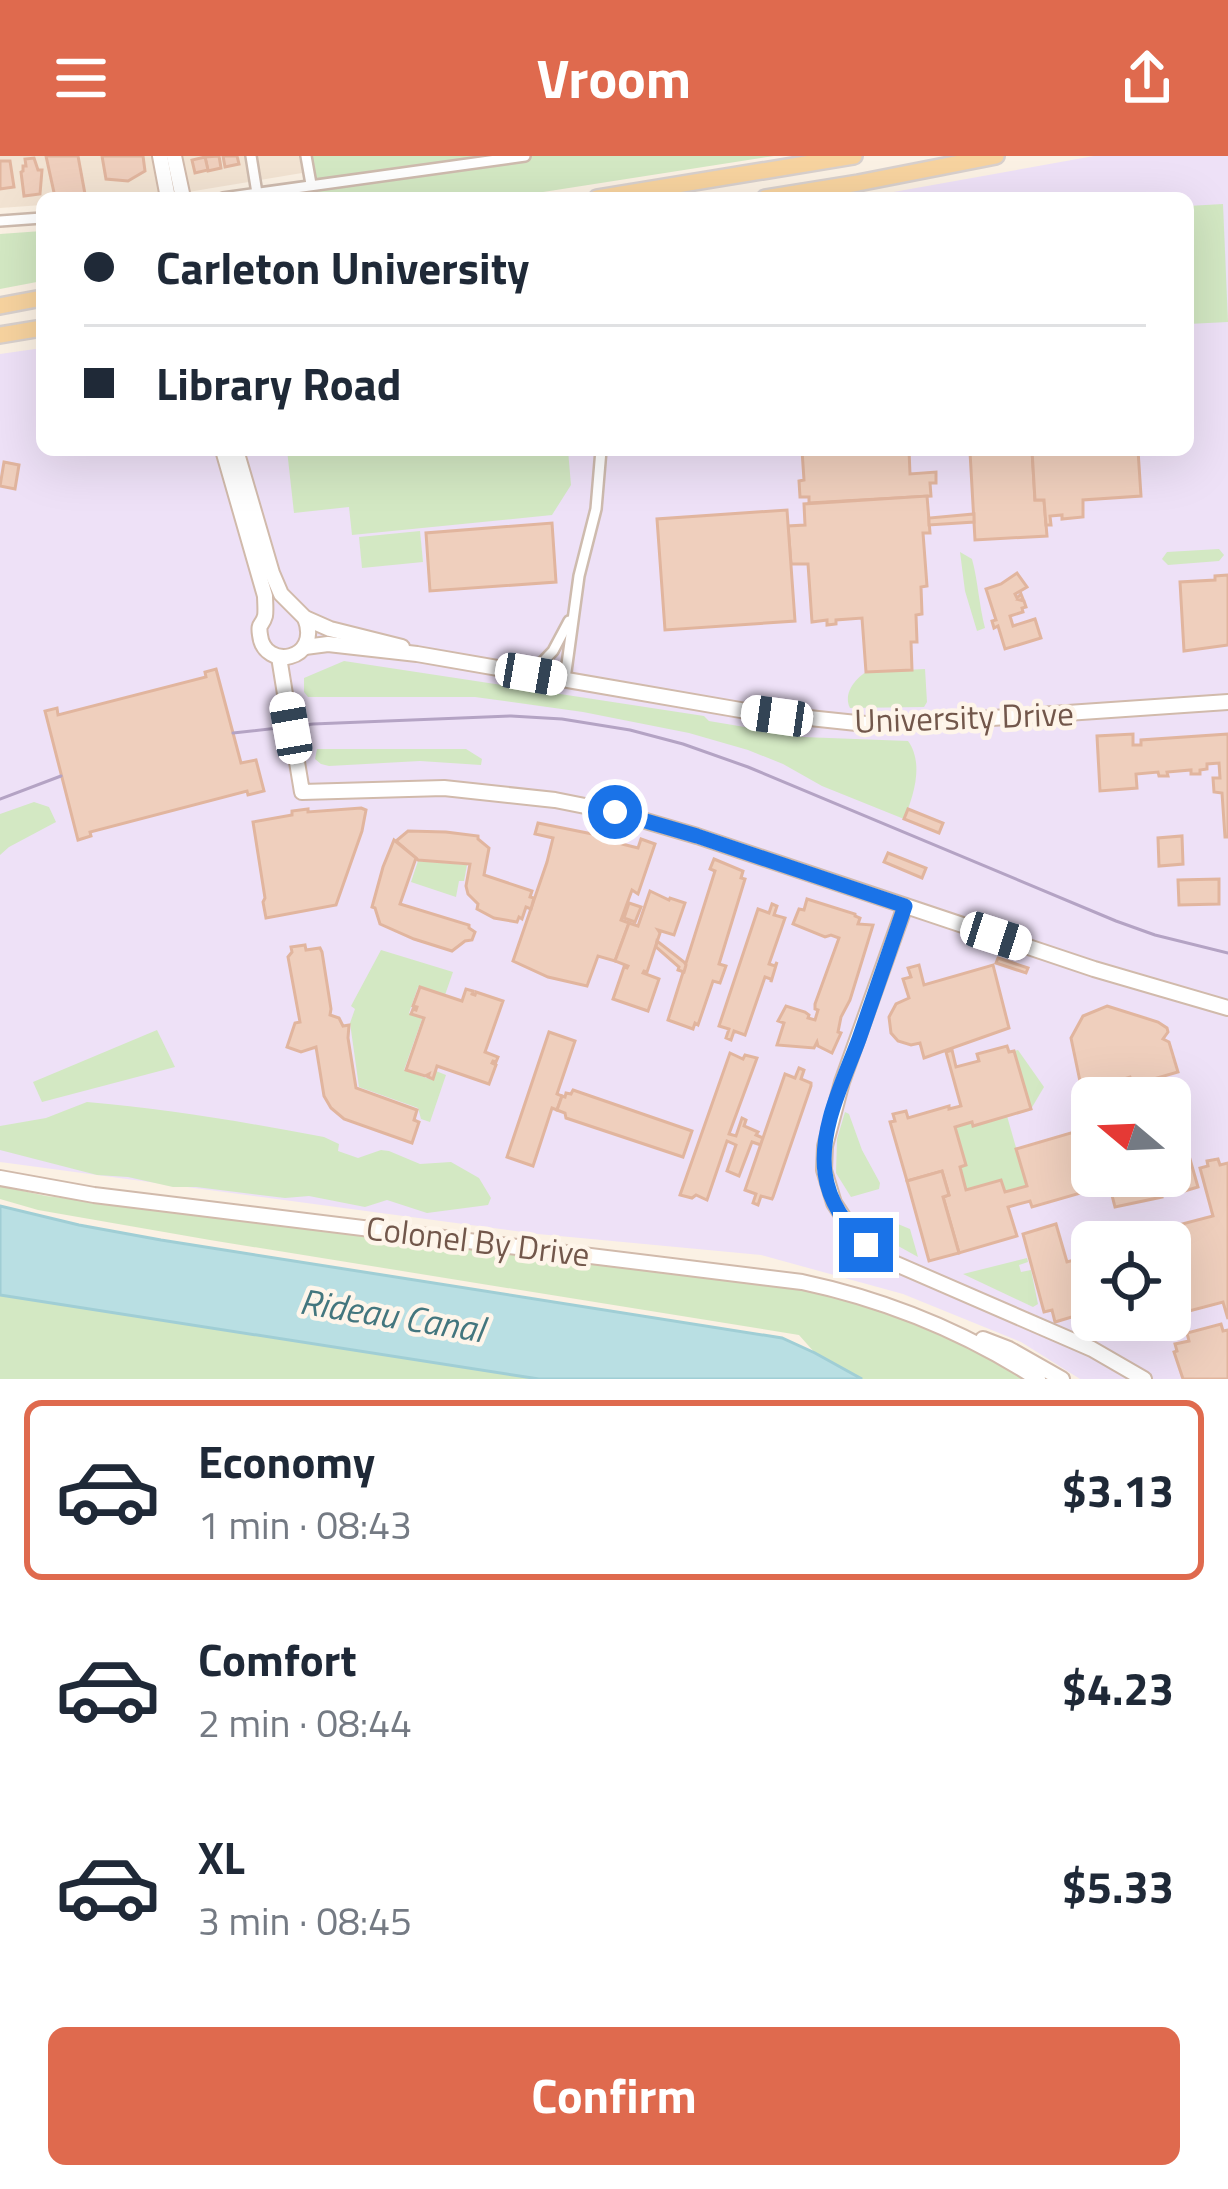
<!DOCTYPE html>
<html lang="en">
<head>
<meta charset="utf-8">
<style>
	:root { --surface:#fff; --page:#f6f6f7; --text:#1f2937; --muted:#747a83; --line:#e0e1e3; --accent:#df6a4e }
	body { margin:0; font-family:"Titillium Web",sans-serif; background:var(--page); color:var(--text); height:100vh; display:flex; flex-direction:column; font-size:45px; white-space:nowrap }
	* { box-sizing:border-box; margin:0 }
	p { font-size:39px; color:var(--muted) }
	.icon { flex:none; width:66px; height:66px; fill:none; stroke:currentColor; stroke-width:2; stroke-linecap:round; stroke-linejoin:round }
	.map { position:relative; height:1223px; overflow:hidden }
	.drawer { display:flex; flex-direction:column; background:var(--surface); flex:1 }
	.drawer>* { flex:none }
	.guide { position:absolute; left:36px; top:36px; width:1158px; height:264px; border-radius:18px; box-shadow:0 12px 48px #0002; display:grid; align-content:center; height:264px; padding:0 48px; background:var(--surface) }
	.needle { width:78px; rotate:289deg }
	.buttons { position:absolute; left:1071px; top:921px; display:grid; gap:24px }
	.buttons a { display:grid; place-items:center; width:120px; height:120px; border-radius:18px; background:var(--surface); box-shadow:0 12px 48px #0002; font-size:60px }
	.end { position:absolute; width:54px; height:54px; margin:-27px; border:15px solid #1a73e8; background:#fff; box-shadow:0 0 0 6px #fff }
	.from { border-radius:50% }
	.car { position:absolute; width:36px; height:72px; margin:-36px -18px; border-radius:15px; box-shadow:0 0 9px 3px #0007; background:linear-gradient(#fff 24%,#345 0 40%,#fff 0 76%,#345 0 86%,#fff 0) }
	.guide b { display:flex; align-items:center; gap:42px; height:114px; font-size:45px }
	.guide b+b { border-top:3px solid var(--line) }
	.guide i { width:30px; height:30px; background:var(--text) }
	ul { padding:21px 0 0; list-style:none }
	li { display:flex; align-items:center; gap:36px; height:180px; margin:0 24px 18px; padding:0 24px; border:6px solid transparent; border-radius:18px }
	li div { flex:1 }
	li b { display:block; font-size:45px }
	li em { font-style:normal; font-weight:700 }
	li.on { border-color:var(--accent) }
	li>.icon { width:108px; height:108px; stroke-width:1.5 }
	.action { display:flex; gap:24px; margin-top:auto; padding:24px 48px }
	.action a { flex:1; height:138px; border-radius:18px; background:var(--accent); color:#fff; font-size:48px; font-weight:700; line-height:138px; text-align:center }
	header { display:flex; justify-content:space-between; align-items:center; height:156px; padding:0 48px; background:var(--accent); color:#fff; font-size:54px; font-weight:700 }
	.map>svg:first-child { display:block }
</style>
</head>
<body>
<header><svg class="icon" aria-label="menu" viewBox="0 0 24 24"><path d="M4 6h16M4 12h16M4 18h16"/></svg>Vroom<svg class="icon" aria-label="share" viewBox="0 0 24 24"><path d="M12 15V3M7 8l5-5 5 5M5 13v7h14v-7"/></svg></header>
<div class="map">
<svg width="1228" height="1223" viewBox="0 0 1228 1223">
	<rect width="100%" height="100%" fill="#fbf1e4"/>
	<polygon fill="#f2e3d2" points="0,0 299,0 302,17 152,42 42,42 42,49 0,52"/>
	<path fill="#eee1f7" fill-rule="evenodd" d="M1094,0H1228V1223H1080L1021,1186L903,1138L761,1099L538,1078L0,1006V198L42,192V294H1188V42H860ZM1092,942H1170V1020H1092ZM1092,1086H1170V1164H1092Z"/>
	<g fill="#d3e8c3">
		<polygon points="310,0 774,0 504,42 316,42"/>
		<polygon points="1223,48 1228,166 1188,168 1188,50"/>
		<polygon points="42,75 42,125 0,133 0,78"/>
		<polygon points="287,294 568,294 571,329 552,359 352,379 349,351 294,357"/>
		<polygon points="420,375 423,406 362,412 359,381"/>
		<polygon points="1219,393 1224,399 1219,405 1168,409 1162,403 1167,396"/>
		<path d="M960,396L972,403C978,425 979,449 985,472L977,475L965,435Z"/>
		<path d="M344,505L704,560L709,565L803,581L908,585C924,607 914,639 904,663L822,630L783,608L748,594L689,577L583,556L475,541H308L304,536V522Z"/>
		<path d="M925,513L927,546L924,551L850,552C843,538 854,524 866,516Z"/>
		<polygon points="317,593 466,593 482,603 481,609 420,605 329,610 321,608 315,603"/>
		<polygon points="34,646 49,651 56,666 9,691 0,699 0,658"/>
		<polygon points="418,705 467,709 464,725 459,725 456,741 411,726"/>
		<polygon points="381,794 453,816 445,839 418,831 409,857 422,863 404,914 432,924 436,915 446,919 430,966 421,963 418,952 359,931 350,867 355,853 351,850"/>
		<polygon points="157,874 175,911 42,946 33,926"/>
		<polygon points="1018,894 1044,931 1031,953 1014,895"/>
		<path d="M87,946C167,953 245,966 324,981L339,988L338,995L358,1002L381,994L389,995L420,1008L451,1006L479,1022L491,1042L488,1049L427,1057L387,1044L365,1051L309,1040L285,1042L196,1031H173L128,1021L97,1019L0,994V970L46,962Z"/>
		<polygon points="845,956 849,958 862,994 880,1027 879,1033 851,1041 836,1017 837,983"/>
		<polygon points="1007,960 1027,1030 1005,1036 1000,1024 966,1034 960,1011 966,1008 955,971 972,966 974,969"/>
		<path d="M0,1030L46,1040L120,1049L755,1125C783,1131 811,1135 838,1142C906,1159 968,1189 1029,1223H862L815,1197L799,1179L210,1084L38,1054L0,1043Z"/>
		<polygon points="893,1066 910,1073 918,1101 873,1076 873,1073"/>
		<polygon points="1027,1102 1028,1106 1019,1109 1021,1116 1031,1114 1038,1148 1033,1151 963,1118"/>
		<polygon points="0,1139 539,1223 0,1223"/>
	</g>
	<polygon fill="#b9dfe3" stroke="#a0ced5" stroke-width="3" points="0,1050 79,1069 161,1084 782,1182 815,1197 862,1223 539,1223 0,1139"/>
	<g fill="#efcfbd" stroke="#e1b59e" stroke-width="3">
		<polygon points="46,0 78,0 85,38 55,41"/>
		<polygon points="102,0 143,0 145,15 128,25 106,23"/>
		<polygon points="219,0 221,12 208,15 205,1"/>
		<polygon points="223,0 237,0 239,8 225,11"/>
		<polygon points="205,1 208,14 195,17 192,4"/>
		<polygon points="34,2 38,14 42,14 40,38 24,40 21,16 23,15 23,10 26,10 25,3"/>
		<polygon points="0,5 10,5 14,31 0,33"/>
		<polygon points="802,294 909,294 910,318 936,316 936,327 930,327 931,340 809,347 809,341 800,341 799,325 804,324"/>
		<polygon points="1032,294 1035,344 1044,344 1047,380 975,384 970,296"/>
		<polygon points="1032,294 1138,294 1141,340 1083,344 1083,361 1062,363 1062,359 1050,360 1051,369 1046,369 1044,344 1035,344"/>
		<polygon points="4,306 19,309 15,333 0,330"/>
		<polygon points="927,340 930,377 923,377 927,430 921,431 922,458 916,459 917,486 911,486 912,514 866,516 862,462 836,464 836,468 827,469 827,464 812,466 808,408 791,408 788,370 805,369 804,348"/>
		<polygon points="787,354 795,465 665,474 657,363"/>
		<polygon points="974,358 974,366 929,369 929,362"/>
		<polygon points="552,367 556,426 430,435 426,377"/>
		<polygon points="1017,417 1027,431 1015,438 1017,442 1021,438 1023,443 1020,444 1024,445 1026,451 1022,452 1023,456 1010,460 1013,470 1035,463 1041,482 1005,493 998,470 994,472 992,465 996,464 986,433 1001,428"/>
		<polygon points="1228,419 1228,489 1184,495 1180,426 1215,424 1215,420"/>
		<polygon points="216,513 241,607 256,604 264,635 248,639 247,635 90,676 91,680 78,684 45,555 57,552 58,559 206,521 205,516"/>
		<polygon points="1133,578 1133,589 1141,589 1141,584 1228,578 1228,681 1225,681 1222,637 1214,636 1213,622 1220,622 1219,607 1207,608 1207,613 1200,614 1200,618 1191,618 1191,614 1167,616 1168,620 1159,620 1158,616 1136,618 1137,632 1100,635 1097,580"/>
		<polygon points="361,652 366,654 362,675 336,749 266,762 263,746 265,742 253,666 292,659 292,655 308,653 308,656"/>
		<polygon points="908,653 943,667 939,677 904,663"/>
		<polygon points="538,667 622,684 622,688 638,692 641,683 655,688 638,738 632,734 621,764 629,767 615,805 598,800 587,830 548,821 513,805 547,706 553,682 535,678"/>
		<polygon points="408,675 446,676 478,680 478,683 489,692 484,719 532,735 530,741 534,742 531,753 526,751 522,763 519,761 517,766 494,762 477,753 478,748 468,738 466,730 470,708 418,704 396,685"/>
		<polygon points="1182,680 1183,708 1159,710 1158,682"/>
		<polygon points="394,684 416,702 400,748 469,769 469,772 475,776 472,784 465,785 452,795 414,783 380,768 375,752 372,751 383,711"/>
		<polygon points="888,697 926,712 922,722 884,706"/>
		<polygon points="714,703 743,715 741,722 745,723 719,808 726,810 720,827 713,825 698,869 695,867 693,873 668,864 715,715 710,713"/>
		<polygon points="1219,723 1219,748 1179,749 1178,724"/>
		<polygon points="650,735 669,744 670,742 685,747 674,779 658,774 660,777 647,816 644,815 643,817 659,823 648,855 613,843 624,811 627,812 628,810 615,805 629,767 638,770"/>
		<polygon points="807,743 855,758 855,760 860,762 858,768 873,769 850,844 841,861 838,876 841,877 832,897 818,890 817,886 814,892 777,889 784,867 778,865 786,850 805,856 809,859 808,862 815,864 818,854 815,853 815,848 839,782 831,779 825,781 793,768 799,753 804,754"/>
		<polygon points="629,747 641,751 635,766 624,762"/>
		<polygon points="772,748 777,750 774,759 785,762 769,808 775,810 777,806 771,826 771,823 765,821 745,879 734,875 731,884 726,882 729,873 719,870 758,753 769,757"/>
		<polygon points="657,785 684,806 686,809 684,816 678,814 679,811 656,791"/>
		<polygon points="305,789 306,794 320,792 322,796 331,853 330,859 339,862 343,870 349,869 348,882 356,932 417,954 414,964 419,966 412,987 344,963 331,952 324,940 316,891 301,896 287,891 295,867 300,866 288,801 292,796 291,791"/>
		<polygon points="998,802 1028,812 1026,817 996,807"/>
		<polygon points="919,809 924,829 993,809 1009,872 924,902 920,887 911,889 898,885 891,877 889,861 896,848 909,842 903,823 911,821 908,812"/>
		<polygon points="420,831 462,845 466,833 473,835 472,838 475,839 476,836 503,845 485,896 498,901 496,906 493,905 492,907 496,909 489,928 437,910 433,923 428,921 429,918 425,920 406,914 424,862 411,858 413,853 416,854 417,851 413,850"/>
		<polygon points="1107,850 1158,866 1167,872 1168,876 1163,883 1169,886 1178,916 1133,929 1130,921 1091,933 1081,930 1071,882 1083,860"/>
		<polygon points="549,876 575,885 557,938 562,940 557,954 552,952 533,1010 507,1001"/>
		<polygon points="1007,890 1009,896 1014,895 1031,953 973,970 972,966 955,971 966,1009 960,1011 966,1034 1001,1024 1005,1036 1027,1030 1016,993 1074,976 1076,982 1085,980 1089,994 1080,997 1091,1034 1032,1051 1030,1045 1008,1051 1017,1080 959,1097 943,1041 949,1039 942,1015 907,1025 890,966 895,965 893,958 906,955 908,962 949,950 949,953 961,950 946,896 952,894 956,911 979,905 977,898"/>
		<polygon points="730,897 743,903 745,899 757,902 729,978 736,980 742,962 746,964 744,970 758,976 756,979 763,982 761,989 752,986 739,1020 727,1015 736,989 727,985 707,1044 696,1039 692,1042 680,1039"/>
		<polygon points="799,912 804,914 801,923 811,927 811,930 773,1041 772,1043 761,1040 758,1049 753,1047 756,1038 745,1034 785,918 795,922"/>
		<polygon points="1169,930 1198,1031 1171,1039 1166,1020 1170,1020 1170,942 1122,942"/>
		<polygon points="573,934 692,975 683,1001 566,962 565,957 557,954 562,940 565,941 566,937 571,938"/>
		<polygon points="1218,1003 1220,1009 1228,1007 1228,1163 1223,1146 1170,1160 1170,1086 1145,1086 1145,1084 1160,1079 1159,1074 1213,1060 1200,1012 1208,1010 1207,1005"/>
		<polygon points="942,1015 949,1039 943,1041 959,1097 929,1105 907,1025"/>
		<polygon points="1107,1020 1157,1020 1162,1041 1115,1051"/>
		<polygon points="1056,1068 1067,1106 1092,1099 1092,1155 1055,1166 1052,1154 1044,1156 1023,1078"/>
		<polygon points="1221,1168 1223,1175 1228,1174 1228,1223 1183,1223 1174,1196 1177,1195 1175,1188 1189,1185 1187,1177"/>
	</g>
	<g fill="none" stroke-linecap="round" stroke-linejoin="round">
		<defs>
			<g id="street">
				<polyline points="251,0 257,37"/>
				<polyline points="306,0 311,28"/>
				<polyline points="223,42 525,0"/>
				<polyline points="0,65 42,62"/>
				<polyline points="531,518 553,495 569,465"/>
				<polyline points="565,523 579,420 596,353 601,294"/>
			</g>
			<g id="secondary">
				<polyline points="160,0 168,42"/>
				<polyline points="174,0 183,42"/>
				<path d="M223,294L265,440C265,444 266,455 265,460C262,471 258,466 260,479C264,515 322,505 305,462"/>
				<polyline points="236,294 272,417 281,438 305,462 330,473 402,491"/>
				<polyline points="305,491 328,488 417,498 752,556 866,568 919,567 1228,546"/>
				<polyline points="279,501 285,538"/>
				<polyline points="297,606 302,636 444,632 555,644 615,656 697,680 1094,813 1228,852"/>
				<polyline points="905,750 842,926 825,990 824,1014 834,1047 853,1076 880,1101 1092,1193 1144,1223"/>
				<path d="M0,1022L94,1039L802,1126C887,1144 965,1176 1038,1223"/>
				<polyline points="983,1183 1009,1193 1062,1223"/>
			</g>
			<g id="primary">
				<polyline points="597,42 854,0"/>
				<polyline points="765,42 858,27 996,0"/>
				<polyline points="0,150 42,142"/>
				<polyline points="0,179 42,172"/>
			</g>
		</defs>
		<use href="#street" stroke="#cebbae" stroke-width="14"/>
		<use href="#secondary" stroke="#d1baab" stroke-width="18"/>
		<use href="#primary" stroke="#d8d0cd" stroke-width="20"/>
		<use href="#street" stroke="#fff" stroke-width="9"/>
		<use href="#secondary" stroke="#fff" stroke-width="14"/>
		<use href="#primary" stroke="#f7d39f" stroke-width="15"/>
		<g stroke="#b4a3c4" stroke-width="3">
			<polyline points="233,577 313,568 511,560 562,563 630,574 683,588 748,611 1116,765 1155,779 1228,797"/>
			<polyline points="0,643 61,620"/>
		</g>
		<defs>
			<polyline id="secondary-bridge" points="285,538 297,606"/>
		</defs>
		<use href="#secondary-bridge" stroke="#d1baab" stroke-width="18" stroke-linecap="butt"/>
		<use href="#secondary-bridge" stroke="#fff" stroke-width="14"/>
	</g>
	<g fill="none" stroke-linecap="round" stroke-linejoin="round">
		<path stroke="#1a73e8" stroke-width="15" d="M615,656L697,680L905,750C890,794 874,839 859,883C844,924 819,972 825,1017C829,1047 846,1069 866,1089"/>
	</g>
	<g text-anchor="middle" stroke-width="9" stroke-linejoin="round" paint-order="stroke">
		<g font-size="33" fill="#72574b" stroke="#fef5ea">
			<text transform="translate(964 561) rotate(-2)" y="12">University Drive</text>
			<text transform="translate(478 1085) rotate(7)" y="12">Colonel By Drive</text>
		</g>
		<g font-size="36" font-style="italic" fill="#43767e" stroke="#fef5ea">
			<text transform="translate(392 1159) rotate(9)" y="13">Rideau Canal</text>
		</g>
	</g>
</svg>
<div class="buttons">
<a><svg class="needle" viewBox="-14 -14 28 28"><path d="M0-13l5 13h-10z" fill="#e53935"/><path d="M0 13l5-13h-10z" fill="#747a83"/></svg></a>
<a><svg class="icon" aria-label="locate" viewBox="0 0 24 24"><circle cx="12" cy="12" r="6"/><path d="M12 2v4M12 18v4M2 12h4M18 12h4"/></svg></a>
</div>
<i class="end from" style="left:615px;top:656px"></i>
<i class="end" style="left:866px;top:1089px"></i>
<i class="car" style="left:531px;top:518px;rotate:100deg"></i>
<i class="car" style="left:777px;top:560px;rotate:278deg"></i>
<i class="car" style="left:291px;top:572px;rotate:350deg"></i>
<i class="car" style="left:996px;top:780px;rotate:108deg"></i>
<div class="guide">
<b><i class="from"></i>Carleton University</b>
<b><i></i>Library Road</b>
</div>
</div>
<section class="drawer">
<ul>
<li class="on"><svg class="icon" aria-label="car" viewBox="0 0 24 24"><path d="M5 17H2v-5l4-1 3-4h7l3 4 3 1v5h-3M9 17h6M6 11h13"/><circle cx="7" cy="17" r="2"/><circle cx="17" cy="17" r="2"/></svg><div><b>Economy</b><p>1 min · 08:43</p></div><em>$3.13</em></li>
<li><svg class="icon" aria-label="car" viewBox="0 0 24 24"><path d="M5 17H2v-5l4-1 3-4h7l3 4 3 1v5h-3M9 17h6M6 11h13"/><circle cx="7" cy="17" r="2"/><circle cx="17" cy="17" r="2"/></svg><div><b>Comfort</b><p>2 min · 08:44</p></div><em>$4.23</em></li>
<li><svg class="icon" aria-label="car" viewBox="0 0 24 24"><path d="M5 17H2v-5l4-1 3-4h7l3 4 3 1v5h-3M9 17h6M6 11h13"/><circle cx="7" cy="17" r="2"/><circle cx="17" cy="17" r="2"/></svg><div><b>XL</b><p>3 min · 08:45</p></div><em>$5.33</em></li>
</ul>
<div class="action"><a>Confirm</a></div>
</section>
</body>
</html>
